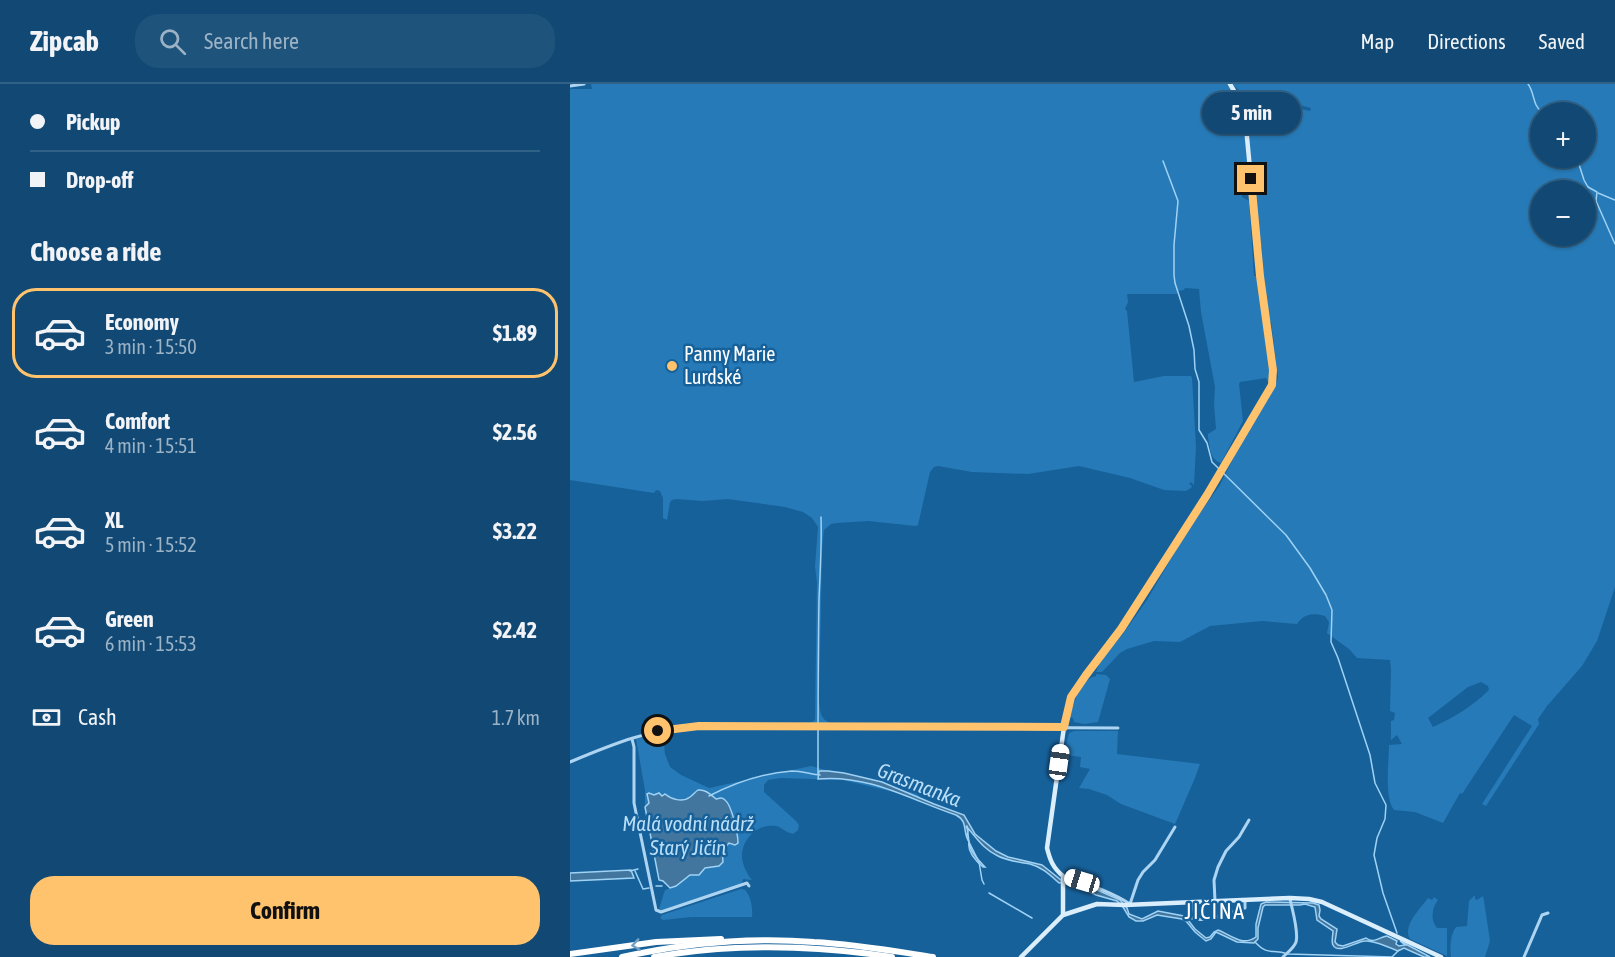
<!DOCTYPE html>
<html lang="en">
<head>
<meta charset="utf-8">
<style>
	:root { --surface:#114974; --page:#1e537c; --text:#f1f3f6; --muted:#9cb2c5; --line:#306186; --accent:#ffc36e }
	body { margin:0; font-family:"Asap Condensed",sans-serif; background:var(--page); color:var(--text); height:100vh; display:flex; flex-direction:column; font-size:22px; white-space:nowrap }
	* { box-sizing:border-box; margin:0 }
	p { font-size:20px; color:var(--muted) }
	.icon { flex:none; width:33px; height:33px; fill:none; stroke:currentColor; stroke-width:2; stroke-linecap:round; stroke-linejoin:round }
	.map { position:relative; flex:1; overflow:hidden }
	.sheet { display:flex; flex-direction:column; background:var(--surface); width:570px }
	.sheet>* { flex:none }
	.banner { display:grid; align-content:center; height:132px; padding:0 30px; background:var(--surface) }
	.controls { position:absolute; left:960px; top:18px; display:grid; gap:12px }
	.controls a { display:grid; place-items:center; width:66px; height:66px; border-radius:50%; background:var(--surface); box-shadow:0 2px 4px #0004,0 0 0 2px var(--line); font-size:30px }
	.end { position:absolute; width:27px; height:27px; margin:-14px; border:8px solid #ffc36e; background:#111; box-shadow:0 0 0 3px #111 }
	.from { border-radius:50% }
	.bubble { position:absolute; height:42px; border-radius:21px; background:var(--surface); box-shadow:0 2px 4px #0004,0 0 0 2px var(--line); font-size:20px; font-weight:700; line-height:42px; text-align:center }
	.car { position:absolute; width:18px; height:36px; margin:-18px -9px; border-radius:8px; box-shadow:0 0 4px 2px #0007; background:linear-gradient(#fff 24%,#345 0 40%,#fff 0 76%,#345 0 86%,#fff 0) }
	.banner b { display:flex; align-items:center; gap:21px; height:57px; font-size:22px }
	.banner b+b { border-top:2px solid var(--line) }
	.banner i { width:15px; height:15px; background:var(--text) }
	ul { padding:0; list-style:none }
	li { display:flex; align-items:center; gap:18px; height:90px; margin:0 12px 9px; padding:0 18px; border:3px solid transparent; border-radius:24px }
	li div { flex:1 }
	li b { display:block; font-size:22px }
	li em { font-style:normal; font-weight:700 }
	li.on { border-color:var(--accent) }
	li>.icon { width:54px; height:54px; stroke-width:1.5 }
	h2 { padding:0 30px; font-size:27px; line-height:72px }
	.pay { display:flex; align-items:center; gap:15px; height:66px; padding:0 30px; font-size:22px }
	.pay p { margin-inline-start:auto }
	.primary-button { display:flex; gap:12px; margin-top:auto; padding:12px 30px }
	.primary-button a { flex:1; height:69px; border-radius:24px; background:var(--accent); color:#111; font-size:24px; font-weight:700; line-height:69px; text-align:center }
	header { display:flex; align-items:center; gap:36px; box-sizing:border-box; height:84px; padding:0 30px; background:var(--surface); border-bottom:2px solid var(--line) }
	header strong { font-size:28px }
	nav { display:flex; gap:33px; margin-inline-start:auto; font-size:21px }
	.search { width:420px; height:54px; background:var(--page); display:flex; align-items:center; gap:15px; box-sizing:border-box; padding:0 21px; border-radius:24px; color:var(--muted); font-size:22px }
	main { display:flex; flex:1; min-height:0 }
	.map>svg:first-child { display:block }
</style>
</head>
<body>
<header>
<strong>Zipcab</strong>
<div class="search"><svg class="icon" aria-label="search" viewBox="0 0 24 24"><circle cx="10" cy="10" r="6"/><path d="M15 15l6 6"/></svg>Search here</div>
<nav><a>Map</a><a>Directions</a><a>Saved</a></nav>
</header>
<main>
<section class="sheet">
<div class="banner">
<b><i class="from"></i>Pickup</b>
<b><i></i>Drop-off</b>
</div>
<h2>Choose a ride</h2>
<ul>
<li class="on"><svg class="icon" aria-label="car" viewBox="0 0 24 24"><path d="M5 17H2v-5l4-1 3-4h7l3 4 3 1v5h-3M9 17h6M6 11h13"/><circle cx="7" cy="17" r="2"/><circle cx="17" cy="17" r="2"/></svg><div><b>Economy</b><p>3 min · 15:50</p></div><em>$1.89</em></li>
<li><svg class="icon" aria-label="car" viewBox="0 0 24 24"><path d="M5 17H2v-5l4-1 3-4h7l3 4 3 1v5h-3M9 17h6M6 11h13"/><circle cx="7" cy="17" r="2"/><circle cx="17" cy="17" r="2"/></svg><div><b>Comfort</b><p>4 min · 15:51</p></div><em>$2.56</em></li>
<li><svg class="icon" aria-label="car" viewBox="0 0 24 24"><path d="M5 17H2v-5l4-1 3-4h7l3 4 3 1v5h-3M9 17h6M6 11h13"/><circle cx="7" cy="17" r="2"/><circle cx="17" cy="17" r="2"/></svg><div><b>XL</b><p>5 min · 15:52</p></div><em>$3.22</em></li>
<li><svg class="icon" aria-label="car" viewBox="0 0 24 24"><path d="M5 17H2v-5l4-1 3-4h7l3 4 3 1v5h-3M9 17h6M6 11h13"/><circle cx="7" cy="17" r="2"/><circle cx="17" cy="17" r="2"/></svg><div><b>Green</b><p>6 min · 15:53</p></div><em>$2.42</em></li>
</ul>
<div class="pay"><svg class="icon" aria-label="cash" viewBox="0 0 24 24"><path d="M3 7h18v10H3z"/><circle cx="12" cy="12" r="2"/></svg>Cash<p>1.7 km</p></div>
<div class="primary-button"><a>Confirm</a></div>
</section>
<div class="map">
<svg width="1045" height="873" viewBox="0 0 1045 873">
	<rect width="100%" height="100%" fill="#17619b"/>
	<g fill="#267ab7" fill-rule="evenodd">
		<path d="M21,0H658L671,21L673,31L680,111H672V113L679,117L684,192H687L688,200L693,202L692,163H689L674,12L677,11L681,14L740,27L741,24L678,8V9H672L662,0H1045V503L1027,557L1012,582L977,622L968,635L969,640L916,722L912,720L962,642L944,631L892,710L890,709L873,739L845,728L824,726C814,713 819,678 819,661L832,660L827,651L821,656V637L824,636L825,629L820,627L821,585L820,576L787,574L779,565L757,549L759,538L755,532C744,529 734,529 727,540L692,537L640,542L610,558L584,557L557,565L550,569L532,588H526L531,576L553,550L577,516L618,446L650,401L673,355L707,297L708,293L701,237L695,238L701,288L699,300L696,294L670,298L669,300L673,337L651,379C640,376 640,363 638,353V350L646,345L644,320L645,303L631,228L629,205L615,204L614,206L608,207L607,210H557L558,218L555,225L557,227L564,298L594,292H621L622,294L626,362L624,401L621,398L619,400L622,402L621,404L616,407L594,406L560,394L509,382L458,390L402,388L368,382L364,383L360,388L348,441L346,442L298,437L267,439L261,440L254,446L252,466L249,617C250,626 250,635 260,639H313V642L197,640L196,639H239L244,637L245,635L247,499L245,482L248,443L242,434L233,428L215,423L158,415L133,417L106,415L102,416L100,418L97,436L93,434V414L90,407L86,406L84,409L0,396V5H22ZM970,28H1016V74H970ZM970,106H1016V152H970ZM911,598L918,602L919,606C902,623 884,633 863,643L858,634L898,603Z"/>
		<path d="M526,590L536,591L540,595L528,638L514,640L504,638L503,634L500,633C504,619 509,596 526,592Z"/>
		<polygon points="504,647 548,647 547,670 630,680 625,694 605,740 551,720 537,711 519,705 509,704 520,685 510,683 511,673 496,671 496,661 499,649"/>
		<path d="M93,650L95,670L100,683L111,691L139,704L241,682L347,710L350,713L349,718L328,709L273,696L211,694L198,696L194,701V708L226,737L229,741L228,746L223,750C214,748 212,743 206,742C187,739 171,756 172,774C173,782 177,790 182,796L173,795L172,799L91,827L89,825L95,806L106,802L120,791H126L139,783L141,784C144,780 149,777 152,773C160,761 151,761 169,757L157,717L152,714L146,715L139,709L126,707C113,721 106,715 90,711L75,723V706L66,655Z"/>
		<path d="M171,805L175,806C181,812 183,825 182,833H121L93,836L90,834L92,831Z"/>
		<path d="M905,811V815L907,816L913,812L914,817L920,857L915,873H881C880,863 880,851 886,843L897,842L899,817Z"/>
		<path d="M864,813L868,816C862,823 860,836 867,844H877V872L840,855C832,842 850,825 858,814L862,816Z"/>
	</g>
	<g fill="#42769e" stroke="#9fd2f4" stroke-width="1.5">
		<path d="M249,687H258L274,689L312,698L364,720L394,731L405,750L426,767L438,773L472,781L491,796L495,795V797L514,800L550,816L557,824L559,830L572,835L588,827L614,832L618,836L625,845L636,854L640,853L644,848L648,846C661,851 672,863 686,853V840L691,820L696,818L743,819L749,821L750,826L749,832L751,835L767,845L765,858L768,861L773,862L796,854C804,860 809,853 817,852L827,857L826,860L829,862L835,861L830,857L860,873H854L834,864L828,867C819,863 803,856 795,857C787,857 768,871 763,861C761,858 763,851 763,847L747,836L745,823L735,820L730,821H695L693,823L688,844V855L684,859L667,858L646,848L641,855L636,857L625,848L616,837L612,835L587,831L573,837H566L559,833L553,823L547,817L526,811L510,803L496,800L495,798L489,799C480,791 472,783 460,780C449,778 438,777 428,772C413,765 406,753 396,742L398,746L397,753C399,756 399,759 400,762C402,770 409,777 415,783H413C406,777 397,768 399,758C392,748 399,738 386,731C341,716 298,690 248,695Z"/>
		<path d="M128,706C135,705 140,710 146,715C150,714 152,713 155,716C162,721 168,751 168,759L165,761L159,759C153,765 152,771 153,778L149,782L135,784L129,791H120L106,802L100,804L93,797L89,796L75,723L79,719L77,710L79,709L84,711L89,709L92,712L95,710C101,715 112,719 120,713C123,711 125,708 128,706Z"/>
		<polygon points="61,786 64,794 0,797 0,789"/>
	</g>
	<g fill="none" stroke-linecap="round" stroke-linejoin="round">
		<g stroke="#9fd2f4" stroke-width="1.5">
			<path d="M958,0C965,9 962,21 972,28"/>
			<polyline points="1007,74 1014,96 1018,103 1027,108 1026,117 1045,160"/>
			<polyline points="593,77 608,117 604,161 604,191 605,199 619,242 624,266 625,285 629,298 629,346 637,359 642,378 716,451 740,484 756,511 762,526 761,558 768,574 800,671 805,699 816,721 815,735 807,754 804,771 813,809 827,849"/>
			<polyline points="1028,109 1045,116"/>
			<path d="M248,690C248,632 248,574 249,516C250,488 252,461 251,433"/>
			<path d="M139,712C164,699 194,689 222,687C231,687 241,690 250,691"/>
			<polyline points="397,742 399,758 409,778 412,796 414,800"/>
			<polyline points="60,787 68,785"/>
			<polyline points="65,787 73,805 79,804"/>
			<polyline points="86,802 92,802"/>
			<polyline points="419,809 462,834"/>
			<path d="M685,858C699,873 702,864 718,870L822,873L829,866"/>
		</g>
		<g stroke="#add5f2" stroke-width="3">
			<polyline points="0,2 14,0"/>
			<polyline points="62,655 64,663 64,719 86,826 91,828 177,799 179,802"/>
			<path d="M0,678C45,659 80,645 129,642L548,644"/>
			<path d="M493,792C516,799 540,807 560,820L568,796L573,788L585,776L605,743"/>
			<polyline points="645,817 644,796 648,783 656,767 669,753 679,736"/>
			<path d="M623,818L620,833C633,841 660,828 675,824V816"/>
			<path d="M713,873C717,869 724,864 726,858C729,848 722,825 720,815"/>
			<polyline points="954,873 972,831 978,829"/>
		</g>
		<g stroke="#dbeefc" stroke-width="4.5">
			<path d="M493,831V792C483,784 480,776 477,764L494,643L501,613L516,591L551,545L640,406L702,301L703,286L690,192L675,32L673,22L660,0"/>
			<polyline points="451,873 493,831 527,820 555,821 720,814 739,815 752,818 871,873"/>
		</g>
		<g stroke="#fff" stroke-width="6">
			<polyline points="0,870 86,858 151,855"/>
			<path d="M52,873C115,859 180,853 244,858C284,860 324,867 363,873"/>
			<path d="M84,873C163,859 243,861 322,873"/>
		</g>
	</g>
	<defs><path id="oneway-chevron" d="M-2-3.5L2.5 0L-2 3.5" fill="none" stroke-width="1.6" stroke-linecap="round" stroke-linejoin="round" transform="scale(1.5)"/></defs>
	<use stroke="#74a0c3" href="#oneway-chevron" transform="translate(66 861) rotate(172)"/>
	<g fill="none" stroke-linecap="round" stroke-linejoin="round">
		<polyline stroke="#ffc36e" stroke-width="8" points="88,647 129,642 494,643 501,613 516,591 551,545 637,411 702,301 703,286 690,192 681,95"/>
	</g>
	<circle fill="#ffc36e" stroke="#17619b" stroke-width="2" cx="102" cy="282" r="6"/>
	<g text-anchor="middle" stroke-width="5" stroke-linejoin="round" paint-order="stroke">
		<g font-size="20" fill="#fff" stroke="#17619b" text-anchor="start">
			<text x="114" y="277">Panny Marie<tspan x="114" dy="23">Lurdské</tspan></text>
		</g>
		<g font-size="21" font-style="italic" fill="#b9def8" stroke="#17619b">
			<text transform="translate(349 701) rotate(21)" y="7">Grasmanka</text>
			<text x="118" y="747">Malá vodní nádrž<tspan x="118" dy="24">Starý Jičín</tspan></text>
		</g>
		<g font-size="22" letter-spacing="1.5" fill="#fff" stroke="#17619b">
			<text x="645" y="835">JIČINA</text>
		</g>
	</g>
</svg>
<div class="controls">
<a>+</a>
<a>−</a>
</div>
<i class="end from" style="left:88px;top:647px"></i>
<i class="end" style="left:681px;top:95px"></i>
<div class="bubble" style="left:632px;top:8px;width:99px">5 min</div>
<i class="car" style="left:489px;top:678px;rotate:8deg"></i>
<i class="car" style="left:512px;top:797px;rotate:287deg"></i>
</div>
</main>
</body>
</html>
